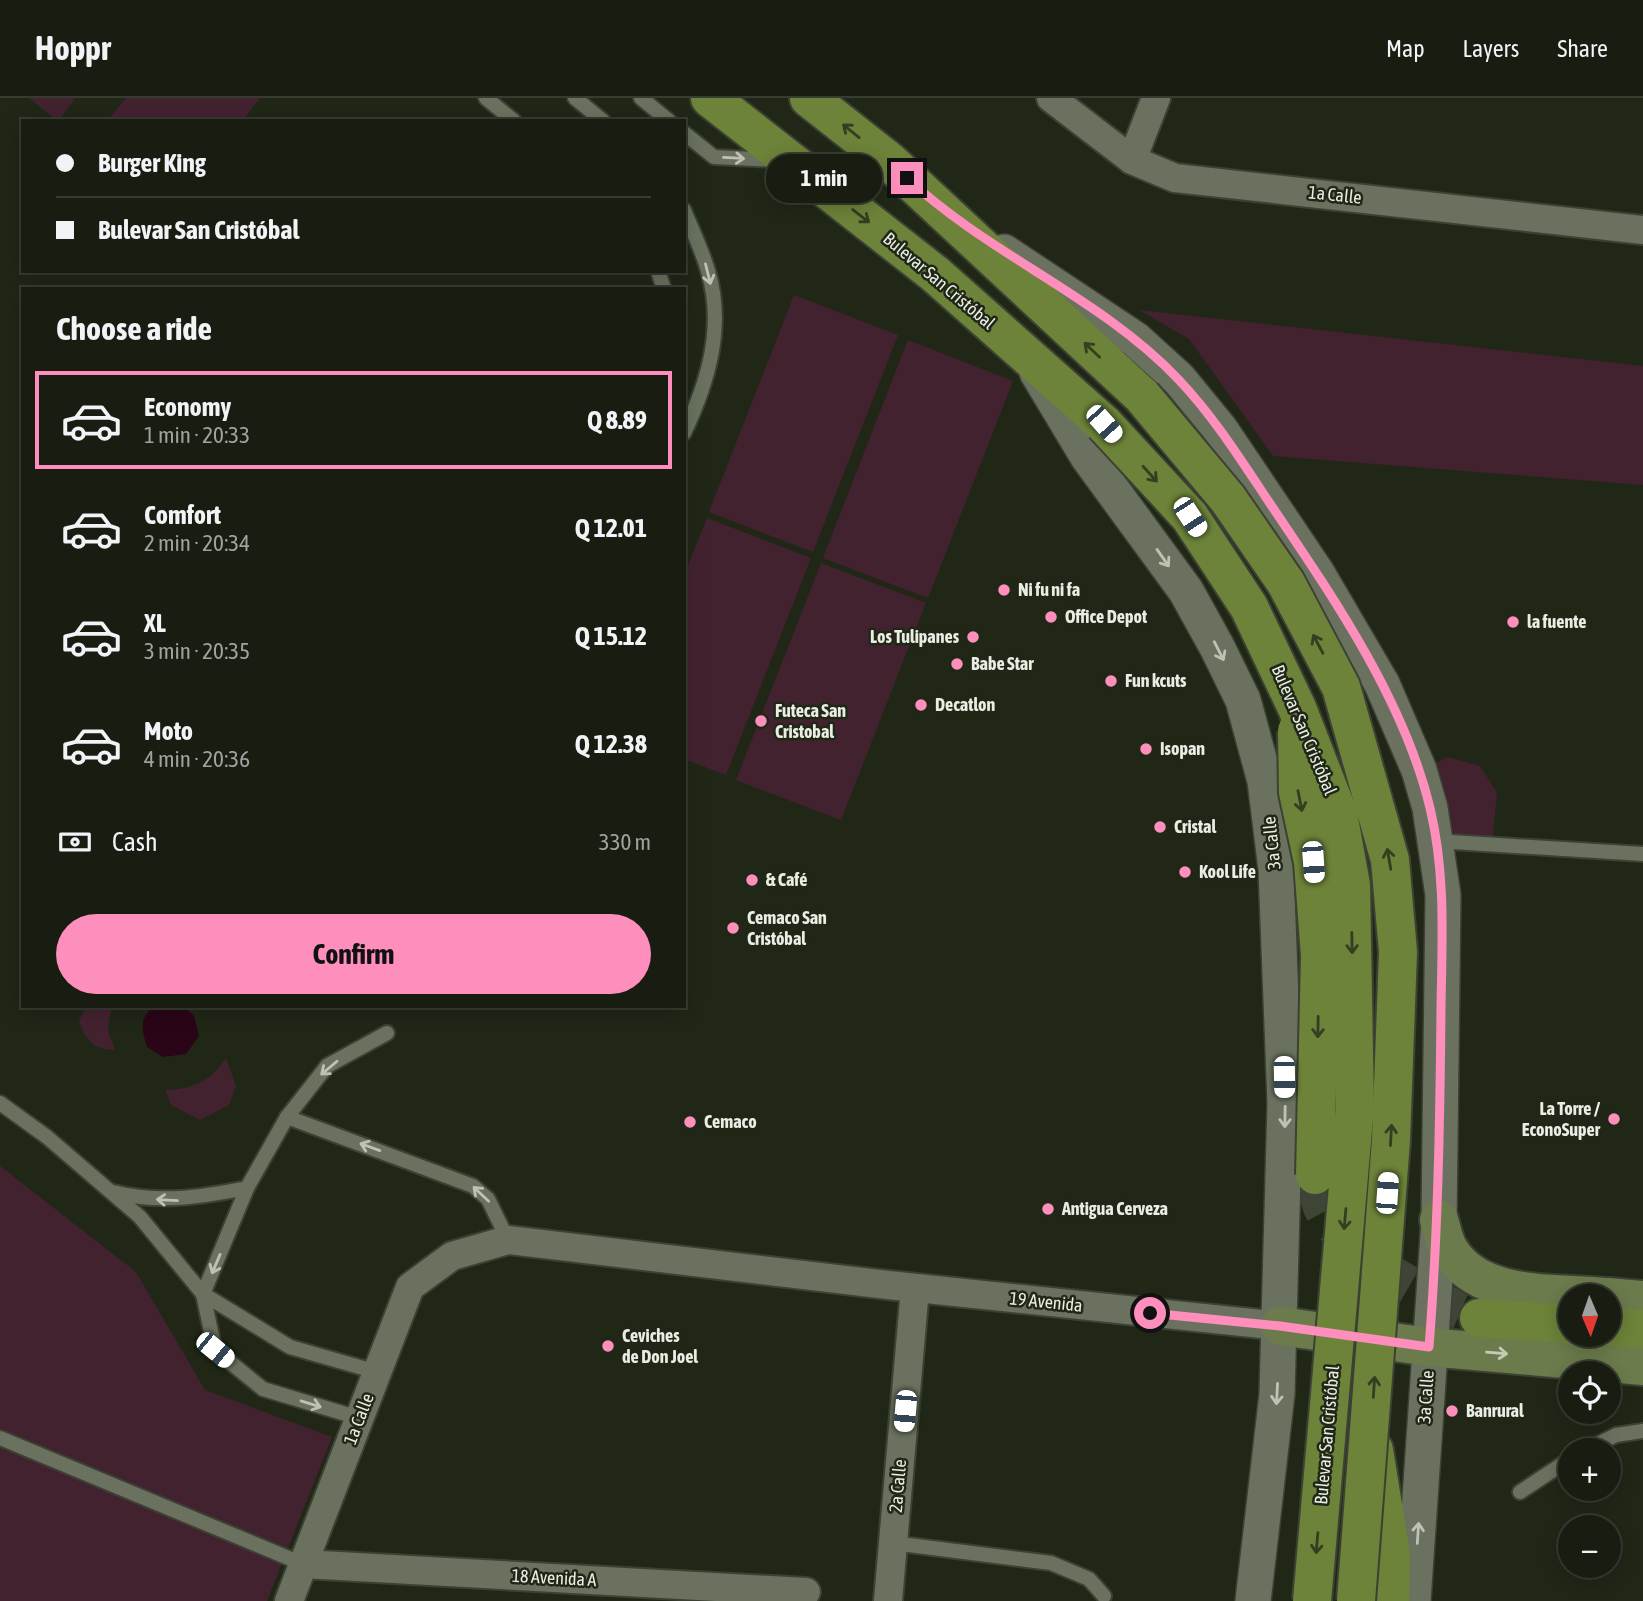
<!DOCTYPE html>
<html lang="en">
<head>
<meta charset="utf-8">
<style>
	:root { --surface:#191d11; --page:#262a1f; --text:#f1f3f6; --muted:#9fa29f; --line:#373b31; --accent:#fe8ebc }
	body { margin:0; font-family:"Asap Condensed",sans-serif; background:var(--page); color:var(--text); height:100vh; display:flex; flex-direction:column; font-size:26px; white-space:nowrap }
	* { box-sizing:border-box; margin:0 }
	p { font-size:23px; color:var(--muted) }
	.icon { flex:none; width:38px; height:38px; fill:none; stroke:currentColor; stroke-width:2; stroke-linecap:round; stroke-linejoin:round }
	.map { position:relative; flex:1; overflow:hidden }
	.details { position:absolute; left:21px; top:189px; width:665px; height:721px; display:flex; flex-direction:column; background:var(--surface); border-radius:0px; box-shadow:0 4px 18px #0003,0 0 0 2px var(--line) }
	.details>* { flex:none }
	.guide { position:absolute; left:21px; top:21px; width:665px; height:154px; border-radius:0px; box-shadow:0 4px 18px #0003,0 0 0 2px var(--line); display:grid; align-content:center; height:154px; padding:0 35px; background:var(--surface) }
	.needle { width:46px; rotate:178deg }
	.tools { position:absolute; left:1558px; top:1186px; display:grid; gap:14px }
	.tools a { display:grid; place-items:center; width:63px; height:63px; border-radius:50%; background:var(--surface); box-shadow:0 4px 18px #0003,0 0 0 2px var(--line); font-size:35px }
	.end { position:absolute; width:32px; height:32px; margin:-16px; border:9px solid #fe8ebc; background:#111; box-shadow:0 0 0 4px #111 }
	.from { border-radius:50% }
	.bubble { position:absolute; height:49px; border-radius:24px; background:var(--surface); box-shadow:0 4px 18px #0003,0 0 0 2px var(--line); font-size:23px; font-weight:700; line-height:49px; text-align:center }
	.car { position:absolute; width:21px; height:42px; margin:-21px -10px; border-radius:9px; box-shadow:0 0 5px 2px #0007; background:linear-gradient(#fff 24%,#345 0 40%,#fff 0 76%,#345 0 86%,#fff 0) }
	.guide b { display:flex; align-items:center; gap:24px; height:66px; font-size:26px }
	.guide b+b { border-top:2px solid var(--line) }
	.guide i { width:18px; height:18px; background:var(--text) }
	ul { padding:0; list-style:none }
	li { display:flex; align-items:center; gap:21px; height:98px; margin:0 14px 10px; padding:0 21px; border:4px solid transparent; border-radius:0px }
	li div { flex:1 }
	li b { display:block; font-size:26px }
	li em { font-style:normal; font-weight:700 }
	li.current { border-color:var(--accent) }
	li>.icon { width:63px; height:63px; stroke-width:1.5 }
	h2 { padding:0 35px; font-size:32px; line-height:84px }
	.pay { display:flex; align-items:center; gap:18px; height:77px; padding:0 35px; font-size:26px }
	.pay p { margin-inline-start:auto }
	.primary-button { display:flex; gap:14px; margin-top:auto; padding:14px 35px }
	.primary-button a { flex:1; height:80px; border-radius:42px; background:var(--accent); color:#111; font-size:28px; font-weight:700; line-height:80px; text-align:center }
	header { display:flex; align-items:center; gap:42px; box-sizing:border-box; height:98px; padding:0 35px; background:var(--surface); border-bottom:2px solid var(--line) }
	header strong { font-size:33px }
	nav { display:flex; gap:38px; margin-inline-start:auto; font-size:24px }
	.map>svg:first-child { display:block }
</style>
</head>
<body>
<header>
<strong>Hoppr</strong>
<nav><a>Map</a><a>Layers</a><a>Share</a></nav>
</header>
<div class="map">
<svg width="1643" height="1503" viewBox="0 0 1643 1503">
	<rect width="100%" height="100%" fill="#212717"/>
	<g fill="#432230">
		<polygon points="29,0 75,0 58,23"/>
		<polygon points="126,0 260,0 242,23 107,23"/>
		<polygon points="794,197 898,237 813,454 709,414"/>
		<polygon points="1139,212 1643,268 1643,387 1273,358 1189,241"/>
		<polygon points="908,242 1013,283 928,500 823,460"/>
		<polygon points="707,420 811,460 726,677 684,661 684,477"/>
		<polygon points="821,465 926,505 841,722 736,682"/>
		<polygon points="1448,659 1480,668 1497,695 1492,743 1445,740 1431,668"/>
		<path d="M86,908H111L108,933L115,952C94,951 86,943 79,923Z"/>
		<path d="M226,960L236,988L229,1007L200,1022L171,1007L165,992C193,991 210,984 226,960Z"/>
		<polygon points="0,1068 136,1174 205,1292 332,1339 267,1503 0,1503"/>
	</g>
	<path fill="#2a0517" d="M154,908H184L194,918L199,938L186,956L163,959L147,949C142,932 138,921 154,908Z"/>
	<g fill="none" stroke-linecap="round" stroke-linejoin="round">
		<path stroke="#3f4536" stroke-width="38" stroke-dasharray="38 19" stroke-linecap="butt" d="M1315,1077C1317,1087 1318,1100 1322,1109C1343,1155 1432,1204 1479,1220"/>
		<defs>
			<g id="service">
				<polyline points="486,0 514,23"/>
				<polyline points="575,0 603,23"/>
				<polyline points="641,0 669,23"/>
				<polyline points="684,35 714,59 776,62"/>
				<path d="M684,112C692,132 702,152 708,173C725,229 708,284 684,335"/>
				<polyline points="658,173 664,191"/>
				<polyline points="1436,743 1643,756"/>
				<polyline points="0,1005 47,1039 140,1119 203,1196 290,1249 377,1274"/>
				<polyline points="287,1019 473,1088 488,1101 508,1142"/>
				<polyline points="247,1090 203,1196 215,1252 263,1291 359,1320"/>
				<path d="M113,1094C160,1106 201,1099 247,1090L287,1019L327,968L387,935"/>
				<polyline points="0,1340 303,1466"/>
				<polyline points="1584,1353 1616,1337 1643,1333"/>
				<polyline points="1520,1394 1570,1361"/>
				<polyline points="893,1445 1051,1465 1089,1481 1104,1498"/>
			</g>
			<g id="minor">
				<polyline points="1051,0 1132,62 1175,80 1643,132"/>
				<polyline points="1132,62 1156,0"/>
				<polyline points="303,1466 806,1494"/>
				<polyline points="289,1503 410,1189 452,1158 508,1142 888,1187 1280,1228"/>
				<polyline points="888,1503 915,1190"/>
			</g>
			<g id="tertiary">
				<polyline points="1004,154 1135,241 1179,281 1220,331 1317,475 1382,586 1419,672 1430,710 1443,797 1439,1122 1413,1503"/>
				<polyline points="1037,274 1088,359 1186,493 1217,549 1243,602 1265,683 1276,771 1285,1005 1277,1296 1253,1503"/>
			</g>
			<g id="secondary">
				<path d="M1439,1122C1442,1131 1444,1144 1450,1153C1480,1202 1554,1194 1604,1199"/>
				<polyline points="1608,1199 1643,1202"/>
				<polyline points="1280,1228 1429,1249 1643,1268"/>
			</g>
			<g id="primary">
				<polyline points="710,0 935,176 1104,326"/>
				<polyline points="809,0 889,63 1142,298"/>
				<polyline points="1479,1220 1570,1226"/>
				<polyline points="1608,1229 1643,1231"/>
				<polyline points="1374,1352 1391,1457 1390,1503"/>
			</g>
		</defs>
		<use href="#service" stroke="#3c4134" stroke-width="18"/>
		<use href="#minor" stroke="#3c4134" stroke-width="32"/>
		<use href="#tertiary" stroke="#3c4134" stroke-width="38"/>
		<use href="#secondary" stroke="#3c4134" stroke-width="42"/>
		<use href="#primary" stroke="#3c4134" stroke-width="42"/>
		<use href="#service" stroke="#6a725f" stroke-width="14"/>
		<use href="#minor" stroke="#6a725f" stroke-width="28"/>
		<use href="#tertiary" stroke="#6a725f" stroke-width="35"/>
		<use href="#secondary" stroke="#6b7b4c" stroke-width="38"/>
		<use href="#primary" stroke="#6c8339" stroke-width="38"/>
		<defs>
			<g id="primary-bridge">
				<polyline points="1142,298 1228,401 1286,485 1341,589 1390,762 1398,854 1391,1042 1356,1503"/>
				<polyline points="1104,326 1190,419 1249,509 1297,610 1338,715 1351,787 1355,1008 1312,1503"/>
				<polyline points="1297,633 1298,694 1313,764 1320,858 1315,1077"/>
			</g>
		</defs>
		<use href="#primary-bridge" stroke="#3c4134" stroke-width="42" stroke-linecap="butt"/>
		<use href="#primary-bridge" stroke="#6c8339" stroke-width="38"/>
	</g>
	<defs><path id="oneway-shaft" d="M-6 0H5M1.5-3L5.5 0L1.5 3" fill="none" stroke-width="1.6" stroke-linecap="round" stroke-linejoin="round" transform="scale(1.75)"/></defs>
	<g stroke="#343e20">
		<use href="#oneway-shaft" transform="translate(851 33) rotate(-141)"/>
		<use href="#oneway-shaft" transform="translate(861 118) rotate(38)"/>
		<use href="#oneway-shaft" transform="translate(1092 252) rotate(-137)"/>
		<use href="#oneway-shaft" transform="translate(1150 376) rotate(48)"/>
		<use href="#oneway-shaft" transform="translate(1318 546) rotate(-118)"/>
		<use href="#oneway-shaft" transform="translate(1300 703) rotate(79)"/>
		<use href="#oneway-shaft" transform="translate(1389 761) rotate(-100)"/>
		<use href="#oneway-shaft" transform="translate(1352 845) rotate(89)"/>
		<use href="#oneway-shaft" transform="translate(1318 929) rotate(91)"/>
		<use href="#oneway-shaft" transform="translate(1391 1037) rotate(-87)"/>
		<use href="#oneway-shaft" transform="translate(1345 1121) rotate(95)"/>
		<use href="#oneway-shaft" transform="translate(1374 1289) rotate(-86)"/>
		<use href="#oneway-shaft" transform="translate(1317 1445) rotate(95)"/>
	</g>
	<g stroke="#bdc2b5">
		<use href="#oneway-shaft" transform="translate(734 60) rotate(3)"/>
		<use href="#oneway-shaft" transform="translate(708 176) rotate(76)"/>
		<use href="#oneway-shaft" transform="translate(1163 460) rotate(55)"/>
		<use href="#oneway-shaft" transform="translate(1219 553) rotate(63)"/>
		<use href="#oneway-shaft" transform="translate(329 970) rotate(140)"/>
		<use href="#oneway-shaft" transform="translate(1285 1019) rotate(91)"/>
		<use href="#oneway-shaft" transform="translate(370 1049) rotate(-160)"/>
		<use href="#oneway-shaft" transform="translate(481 1096) rotate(-137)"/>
		<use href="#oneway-shaft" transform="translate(167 1102) rotate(-177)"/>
		<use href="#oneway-shaft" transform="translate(216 1166) rotate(113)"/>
		<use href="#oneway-shaft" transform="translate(1277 1296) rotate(93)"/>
		<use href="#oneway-shaft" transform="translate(311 1306) rotate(17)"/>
		<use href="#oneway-shaft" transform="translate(1418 1435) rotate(-86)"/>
	</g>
	<use stroke="#c3cbb6" href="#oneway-shaft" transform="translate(1497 1255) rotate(5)"/>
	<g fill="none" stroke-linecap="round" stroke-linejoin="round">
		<path stroke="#fe8ebc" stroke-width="9" d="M907,80C989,157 1102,200 1179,282C1214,319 1241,362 1269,404C1331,496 1404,601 1430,710C1446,776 1442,842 1441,910C1440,1023 1438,1136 1429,1249L1280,1228L1150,1215"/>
	</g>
	<g fill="#fe8ebc" stroke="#212717" stroke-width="2.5">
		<circle cx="1004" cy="492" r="7"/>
		<circle cx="1051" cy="519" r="7"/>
		<circle cx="1513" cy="524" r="7"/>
		<circle cx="973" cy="539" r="7"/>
		<circle cx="957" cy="566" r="7"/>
		<circle cx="1111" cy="583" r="7"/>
		<circle cx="921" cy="607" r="7"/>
		<circle cx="761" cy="623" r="7"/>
		<circle cx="1146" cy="651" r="7"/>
		<circle cx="1160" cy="729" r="7"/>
		<circle cx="1185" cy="774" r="7"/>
		<circle cx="752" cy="782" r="7"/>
		<circle cx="733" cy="830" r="7"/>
		<circle cx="1614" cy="1021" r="7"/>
		<circle cx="690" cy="1024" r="7"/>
		<circle cx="1048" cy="1111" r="7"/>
		<circle cx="608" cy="1248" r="7"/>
		<circle cx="1452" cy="1313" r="7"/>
	</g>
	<g text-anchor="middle" stroke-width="5" stroke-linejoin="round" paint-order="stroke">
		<g font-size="18" fill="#e9ede3" stroke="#212717">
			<text transform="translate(1335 97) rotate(6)" y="6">1a Calle</text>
			<text transform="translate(939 183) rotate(40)" y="6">Bulevar San Cristóbal</text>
			<text transform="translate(1304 632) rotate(67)" y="6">Bulevar San Cristóbal</text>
			<text transform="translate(1272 745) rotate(-96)" y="6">3a Calle</text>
			<text transform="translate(1046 1204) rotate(6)" y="6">19 Avenida</text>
			<text transform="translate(1426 1299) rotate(-86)" y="6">3a Calle</text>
			<text transform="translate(359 1321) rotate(-69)" y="6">1a Calle</text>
			<text transform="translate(1327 1337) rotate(-85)" y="6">Bulevar San Cristóbal</text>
			<text transform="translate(898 1388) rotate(-85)" y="6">2a Calle</text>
			<text transform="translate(554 1480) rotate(3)" y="6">18 Avenida A</text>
		</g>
		<g font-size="18" font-weight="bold" fill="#e9ede3" stroke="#212717" text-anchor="start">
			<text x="1018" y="498">Ni fu ni fa</text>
			<text x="1065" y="525">Office Depot</text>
			<text x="1527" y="530">la fuente</text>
			<text x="959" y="545" text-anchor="end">Los Tulipanes</text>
			<text x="971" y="572">Babe Star</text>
			<text x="1125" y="589">Fun kcuts</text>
			<text x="935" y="613">Decatlon</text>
			<text x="775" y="619">Futeca San<tspan x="775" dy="21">Cristobal</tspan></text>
			<text x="1160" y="657">Isopan</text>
			<text x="1174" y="735">Cristal</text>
			<text x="1199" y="780">Kool Life</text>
			<text x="766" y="788">&amp; Café</text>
			<text x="747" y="826">Cemaco San<tspan x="747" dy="21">Cristóbal</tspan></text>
			<text x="1600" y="1017" text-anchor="end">La Torre /<tspan x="1600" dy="21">EconoSuper</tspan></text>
			<text x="704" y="1030">Cemaco</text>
			<text x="1062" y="1117">Antigua Cerveza</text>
			<text x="622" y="1244">Ceviches<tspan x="622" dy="21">de Don Joel</tspan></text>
			<text x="1466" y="1319">Banrural</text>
		</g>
	</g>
</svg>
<div class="tools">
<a><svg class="needle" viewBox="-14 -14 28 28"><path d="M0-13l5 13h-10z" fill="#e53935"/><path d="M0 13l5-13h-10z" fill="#9fa29f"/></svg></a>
<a><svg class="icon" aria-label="locate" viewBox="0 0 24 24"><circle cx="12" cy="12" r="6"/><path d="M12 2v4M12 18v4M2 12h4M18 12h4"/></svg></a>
<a>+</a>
<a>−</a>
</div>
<i class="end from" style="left:1150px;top:1215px"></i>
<i class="end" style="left:907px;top:80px"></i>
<div class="bubble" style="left:766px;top:56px;width:116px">1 min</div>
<i class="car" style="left:1104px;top:326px;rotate:138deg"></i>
<i class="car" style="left:1190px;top:419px;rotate:147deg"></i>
<i class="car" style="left:1313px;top:764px;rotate:176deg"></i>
<i class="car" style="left:1284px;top:979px;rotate:179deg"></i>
<i class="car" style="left:1387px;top:1095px;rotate:4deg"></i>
<i class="car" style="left:215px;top:1252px;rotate:129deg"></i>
<i class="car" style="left:905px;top:1313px;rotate:185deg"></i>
<div class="guide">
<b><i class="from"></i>Burger King</b>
<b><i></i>Bulevar San Cristóbal</b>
</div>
<section class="details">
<h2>Choose a ride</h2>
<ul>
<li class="current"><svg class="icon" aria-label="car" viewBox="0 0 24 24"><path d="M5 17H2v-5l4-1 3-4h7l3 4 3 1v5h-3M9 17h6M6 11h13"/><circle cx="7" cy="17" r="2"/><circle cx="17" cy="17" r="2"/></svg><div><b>Economy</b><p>1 min · 20:33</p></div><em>Q 8.89</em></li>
<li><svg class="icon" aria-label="car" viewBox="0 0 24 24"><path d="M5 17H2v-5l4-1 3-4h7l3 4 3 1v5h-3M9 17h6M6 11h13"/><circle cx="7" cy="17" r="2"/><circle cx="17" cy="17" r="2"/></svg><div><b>Comfort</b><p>2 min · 20:34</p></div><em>Q 12.01</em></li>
<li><svg class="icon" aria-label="car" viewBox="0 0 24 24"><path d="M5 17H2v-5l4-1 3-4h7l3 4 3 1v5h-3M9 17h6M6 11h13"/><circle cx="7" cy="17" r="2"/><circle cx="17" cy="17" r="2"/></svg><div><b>XL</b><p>3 min · 20:35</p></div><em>Q 15.12</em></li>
<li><svg class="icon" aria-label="car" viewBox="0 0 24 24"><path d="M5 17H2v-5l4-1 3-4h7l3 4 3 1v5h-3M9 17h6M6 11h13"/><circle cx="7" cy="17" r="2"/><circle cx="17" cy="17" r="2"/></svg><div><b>Moto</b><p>4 min · 20:36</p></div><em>Q 12.38</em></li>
</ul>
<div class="pay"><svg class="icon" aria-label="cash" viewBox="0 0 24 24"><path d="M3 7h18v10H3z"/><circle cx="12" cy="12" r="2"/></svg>Cash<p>330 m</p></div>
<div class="primary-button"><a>Confirm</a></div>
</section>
</div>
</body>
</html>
